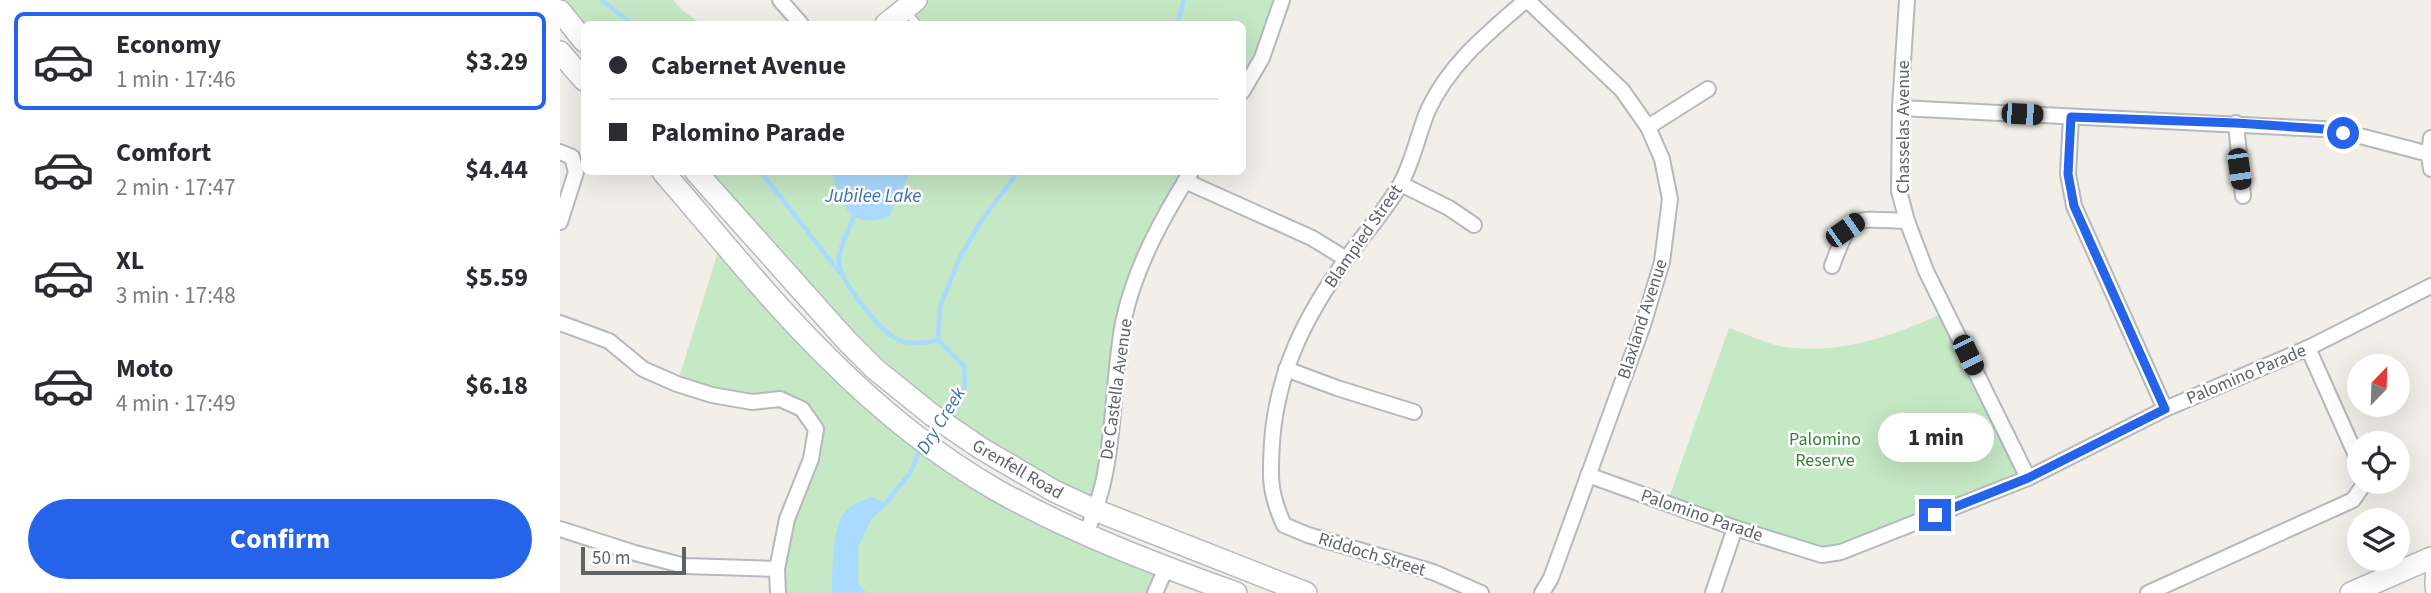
<!DOCTYPE html>
<html lang="en">
<head>
<meta charset="utf-8">
<style>
	:root { --surface:#fff; --page:#f2f2f3; --text:#2b2b33; --muted:#7c7c81; --line:#e1e1e2; --accent:#2563eb }
	body { margin:0; font-family:"Source Sans 3",sans-serif; background:var(--page); color:var(--text); height:100vh; display:flex; flex-direction:column; font-size:26px; white-space:nowrap }
	* { box-sizing:border-box; margin:0 }
	p { font-size:23px; color:var(--muted) }
	.icon { flex:none; width:38px; height:38px; fill:none; stroke:currentColor; stroke-width:2; stroke-linecap:round; stroke-linejoin:round }
	.map { position:relative; flex:1; overflow:hidden }
	.sheet { display:flex; flex-direction:column; background:var(--surface); width:560px }
	.sheet>* { flex:none }
	.top-card { position:absolute; left:21px; top:21px; width:665px; height:154px; border-radius:10px; box-shadow:0 7px 28px #0002; display:grid; align-content:center; height:154px; padding:0 28px; background:var(--surface) }
	.needle { width:46px; rotate:23deg }
	.tools { position:absolute; left:1787px; top:354px; display:grid; gap:14px }
	.tools a { display:grid; place-items:center; width:63px; height:63px; border-radius:50%; background:var(--surface); box-shadow:0 7px 28px #0002; font-size:35px }
	.scale { position:absolute; left:21px; bottom:18px; width:105px; box-sizing:border-box; padding-left:7px; border:4px solid #5f6368; border-top:0; font-size:19px; line-height:24px; white-space:nowrap; color:#5f6368; -webkit-text-stroke:5px #fff; paint-order:stroke }
	.end { position:absolute; width:32px; height:32px; margin:-16px; border:9px solid #2563eb; background:#fff; box-shadow:0 0 0 4px #fff }
	.from { border-radius:50% }
	.bubble { position:absolute; height:49px; border-radius:24px; background:var(--surface); box-shadow:0 7px 28px #0002; font-size:23px; font-weight:700; line-height:49px; text-align:center }
	.car { position:absolute; width:21px; height:42px; margin:-21px -10px; border-radius:9px; box-shadow:0 0 5px 2px #0007; background:linear-gradient(#222 24%,#8ab4d8 0 40%,#222 0 76%,#8ab4d8 0 86%,#222 0) }
	.top-card b { display:flex; align-items:center; gap:24px; height:66px; font-size:26px }
	.top-card b+b { border-top:2px solid var(--line) }
	.top-card i { width:18px; height:18px; background:var(--text) }
	ul { padding:12px 0 0; list-style:none }
	li { display:flex; align-items:center; gap:21px; height:98px; margin:0 14px 10px; padding:0 14px; border:4px solid transparent; border-radius:10px }
	li div { flex:1 }
	li b { display:block; font-size:26px }
	li em { font-style:normal; font-weight:700 }
	li.on { border-color:var(--accent) }
	li>.icon { width:63px; height:63px; stroke-width:1.5 }
	.cta { display:flex; gap:14px; margin-top:auto; padding:14px 28px }
	.cta a { flex:1; height:80px; border-radius:42px; background:var(--accent); color:#fff; font-size:28px; font-weight:700; line-height:80px; text-align:center }
	main { display:flex; flex:1; min-height:0 }
	.map>svg:first-child { display:block }
</style>
</head>
<body>
<main>
<section class="sheet">
<ul>
<li class="on"><svg class="icon" aria-label="car" viewBox="0 0 24 24"><path d="M5 17H2v-5l4-1 3-4h7l3 4 3 1v5h-3M9 17h6M6 11h13"/><circle cx="7" cy="17" r="2"/><circle cx="17" cy="17" r="2"/></svg><div><b>Economy</b><p>1 min · 17:46</p></div><em>$3.29</em></li>
<li><svg class="icon" aria-label="car" viewBox="0 0 24 24"><path d="M5 17H2v-5l4-1 3-4h7l3 4 3 1v5h-3M9 17h6M6 11h13"/><circle cx="7" cy="17" r="2"/><circle cx="17" cy="17" r="2"/></svg><div><b>Comfort</b><p>2 min · 17:47</p></div><em>$4.44</em></li>
<li><svg class="icon" aria-label="car" viewBox="0 0 24 24"><path d="M5 17H2v-5l4-1 3-4h7l3 4 3 1v5h-3M9 17h6M6 11h13"/><circle cx="7" cy="17" r="2"/><circle cx="17" cy="17" r="2"/></svg><div><b>XL</b><p>3 min · 17:48</p></div><em>$5.59</em></li>
<li><svg class="icon" aria-label="car" viewBox="0 0 24 24"><path d="M5 17H2v-5l4-1 3-4h7l3 4 3 1v5h-3M9 17h6M6 11h13"/><circle cx="7" cy="17" r="2"/><circle cx="17" cy="17" r="2"/></svg><div><b>Moto</b><p>4 min · 17:49</p></div><em>$6.18</em></li>
</ul>
<div class="cta"><a>Confirm</a></div>
</section>
<div class="map">
<svg width="1871" height="593" viewBox="0 0 1871 593">
	<rect width="100%" height="100%" fill="#f1efe8"/>
	<g fill="#c5e8c5">
		<polygon points="0,0 113,0 122,10 141,24 24,24 24,30"/>
		<polygon points="356,0 722,0 683,90 682,24 326,24"/>
		<polygon points="159,172 631,172 595,235 563,323 535,510 359,405 146,183"/>
		<polygon points="162,239 198,280 398,465 606,568 596,593 218,593 217,569 256,429 242,409 117,384"/>
		<path d="M1386,312L1468,478L1262,555L1107,503L1169,328C1187,334 1206,344 1225,347C1283,355 1334,335 1386,312Z"/>
	</g>
	<g fill="#aadaff">
		<path d="M274,172H350L329,217C302,225 289,220 279,194C276,186 273,180 274,172Z"/>
		<path d="M312,497L326,503L309,518L297,547L296,585L304,593H272C272,576 273,527 283,514C291,505 300,501 312,497Z"/>
	</g>
	<g fill="none" stroke-linecap="round" stroke-linejoin="round">
		<g stroke="#aadaff" stroke-width="4.5">
			<polyline points="42,0 72,24"/>
			<polyline points="617,24 624,0"/>
			<polyline points="201,172 280,273"/>
			<path d="M294,216C289,229 280,245 279,258C277,279 317,327 335,338C347,346 365,343 378,340"/>
			<polyline points="385,415 405,387 404,366 378,340 380,307 400,257 421,221 458,172"/>
			<polyline points="304,593 296,585 296,547 309,518 326,503 350,473 361,448"/>
		</g>
		<defs>
			<g id="lane">
				<polyline points="345,10 357,24"/>
				<polyline points="1870,562 1869,584 1870,593"/>
			</g>
			<g id="street">
				<polyline points="220,0 241,24"/>
				<polyline points="967,0 1062,90 1088,127 1102,159 1110,199 1102,262 1083,325 991,578 982,593"/>
				<polyline points="1347,0 1340,108 1339,191 1347,221 1366,271 1468,478"/>
				<polyline points="682,92 702,58 722,0"/>
				<polyline points="1340,108 1763,129 1804,137 1869,154"/>
				<polyline points="1511,117 1508,174 1514,206 1605,409"/>
				<polyline points="1676,123 1683,196"/>
				<polyline points="1088,127 1148,89"/>
				<polyline points="1871,138 1869,154 1871,169"/>
				<polyline points="0,152 12,157 16,172 0,222"/>
				<polyline points="625,181 752,238 786,259"/>
				<polyline points="841,184 889,208 914,225"/>
				<path d="M1272,266C1292,212 1292,219 1347,221"/>
				<polyline points="0,323 49,341 83,369 117,384 152,395 192,402 220,399 242,409 256,429 251,459 227,519 217,569 218,593"/>
				<polyline points="1748,348 1799,462"/>
				<polyline points="726,369 777,388 854,412"/>
				<polyline points="1028,475 1175,528 1262,555 1281,552 1468,478 1605,409 1748,348 1871,286"/>
				<polyline points="0,529 75,553 125,566 217,569"/>
				<path d="M526,534C532,518 539,501 543,483C555,431 553,376 563,323C574,269 602,218 631,172"/>
				<polyline points="595,593 606,568"/>
				<path d="M921,593L873,572L748,535L724,525C709,492 710,477 712,442C717,371 746,315 787,258C804,234 825,211 840,185C853,162 858,134 868,110C890,63 928,33 966,0"/>
				<polyline points="1153,593 1175,528"/>
				<polyline points="1588,593 1793,500 1802,487 1803,481"/>
			</g>
			<g id="secondary">
				<polyline points="0,11 24,41"/>
				<polyline points="326,24 356,0"/>
				<polyline points="0,52 24,80"/>
				<path d="M103,172C157,234 209,300 268,358C318,408 377,456 438,491C514,533 595,564 676,593"/>
				<polyline points="136,172 287,341 315,369 372,415 422,449 494,491 535,510 746,593"/>
				<polyline points="1791,593 1871,558"/>
			</g>
		</defs>
		<use href="#lane" stroke="#b5b8bc" stroke-width="10"/>
		<use href="#street" stroke="#b5b8bc" stroke-width="18"/>
		<use href="#secondary" stroke="#b6babf" stroke-width="24"/>
		<use href="#lane" stroke="#fff" stroke-width="7"/>
		<use href="#street" stroke="#fff" stroke-width="14"/>
		<use href="#secondary" stroke="#fff" stroke-width="21"/>
	</g>
	<g fill="none" stroke-linecap="round" stroke-linejoin="round">
		<polyline stroke="#2563eb" stroke-width="9" points="1375,515 1468,478 1605,409 1514,206 1508,174 1511,117 1676,123 1763,129 1783,133"/>
	</g>
	<g text-anchor="middle" stroke-width="5" stroke-linejoin="round" paint-order="stroke">
		<g font-size="18" fill="#5f6368" stroke="#fff">
			<text transform="translate(1343 127) rotate(-90)" y="6">Chasselas Avenue</text>
			<text transform="translate(803 236) rotate(-55)" y="6">Blampied Street</text>
			<text transform="translate(1082 319) rotate(-72)" y="6">Blaxland Avenue</text>
			<text transform="translate(1686 374) rotate(-23)" y="6">Palomino Parade</text>
			<text transform="translate(556 389) rotate(-82)" y="6">De Castella Avenue</text>
			<text transform="translate(458 469) rotate(30)" y="6">Grenfell Road</text>
			<text transform="translate(1142 515) rotate(19)" y="6">Palomino Parade</text>
			<text transform="translate(812 554) rotate(17)" y="6">Riddoch Street</text>
		</g>
		<g font-size="18" fill="#348238" stroke="#fff">
			<text x="1265" y="445">Palomino<tspan x="1265" dy="21">Reserve</tspan></text>
		</g>
		<g font-size="19" font-style="italic" fill="#4174aa" stroke="#fff">
			<text x="313" y="202">Jubilee Lake</text>
			<text transform="translate(380 420) rotate(-58)" y="7">Dry Creek</text>
		</g>
	</g>
</svg>
<div class="tools">
<a><svg class="needle" viewBox="-14 -14 28 28"><path d="M0-13l5 13h-10z" fill="#e53935"/><path d="M0 13l5-13h-10z" fill="#7c7c81"/></svg></a>
<a><svg class="icon" aria-label="locate" viewBox="0 0 24 24"><circle cx="12" cy="12" r="6"/><path d="M12 2v4M12 18v4M2 12h4M18 12h4"/></svg></a>
<a><svg class="icon" aria-label="layers" viewBox="0 0 24 24"><path d="M12 4l9 5-9 5-9-5zM3 14l9 5 9-5"/></svg></a>
</div>
<div class="scale">50 m</div>
<i class="end from" style="left:1783px;top:133px"></i>
<i class="end" style="left:1375px;top:515px"></i>
<div class="bubble" style="left:1318px;top:413px;width:116px">1 min</div>
<i class="car" style="left:1462px;top:114px;rotate:93deg"></i>
<i class="car" style="left:1679px;top:169px;rotate:172deg"></i>
<i class="car" style="left:1285px;top:230px;rotate:55deg"></i>
<i class="car" style="left:1408px;top:355px;rotate:154deg"></i>
<div class="top-card">
<b><i class="from"></i>Cabernet Avenue</b>
<b><i></i>Palomino Parade</b>
</div>
</div>
</main>
</body>
</html>
